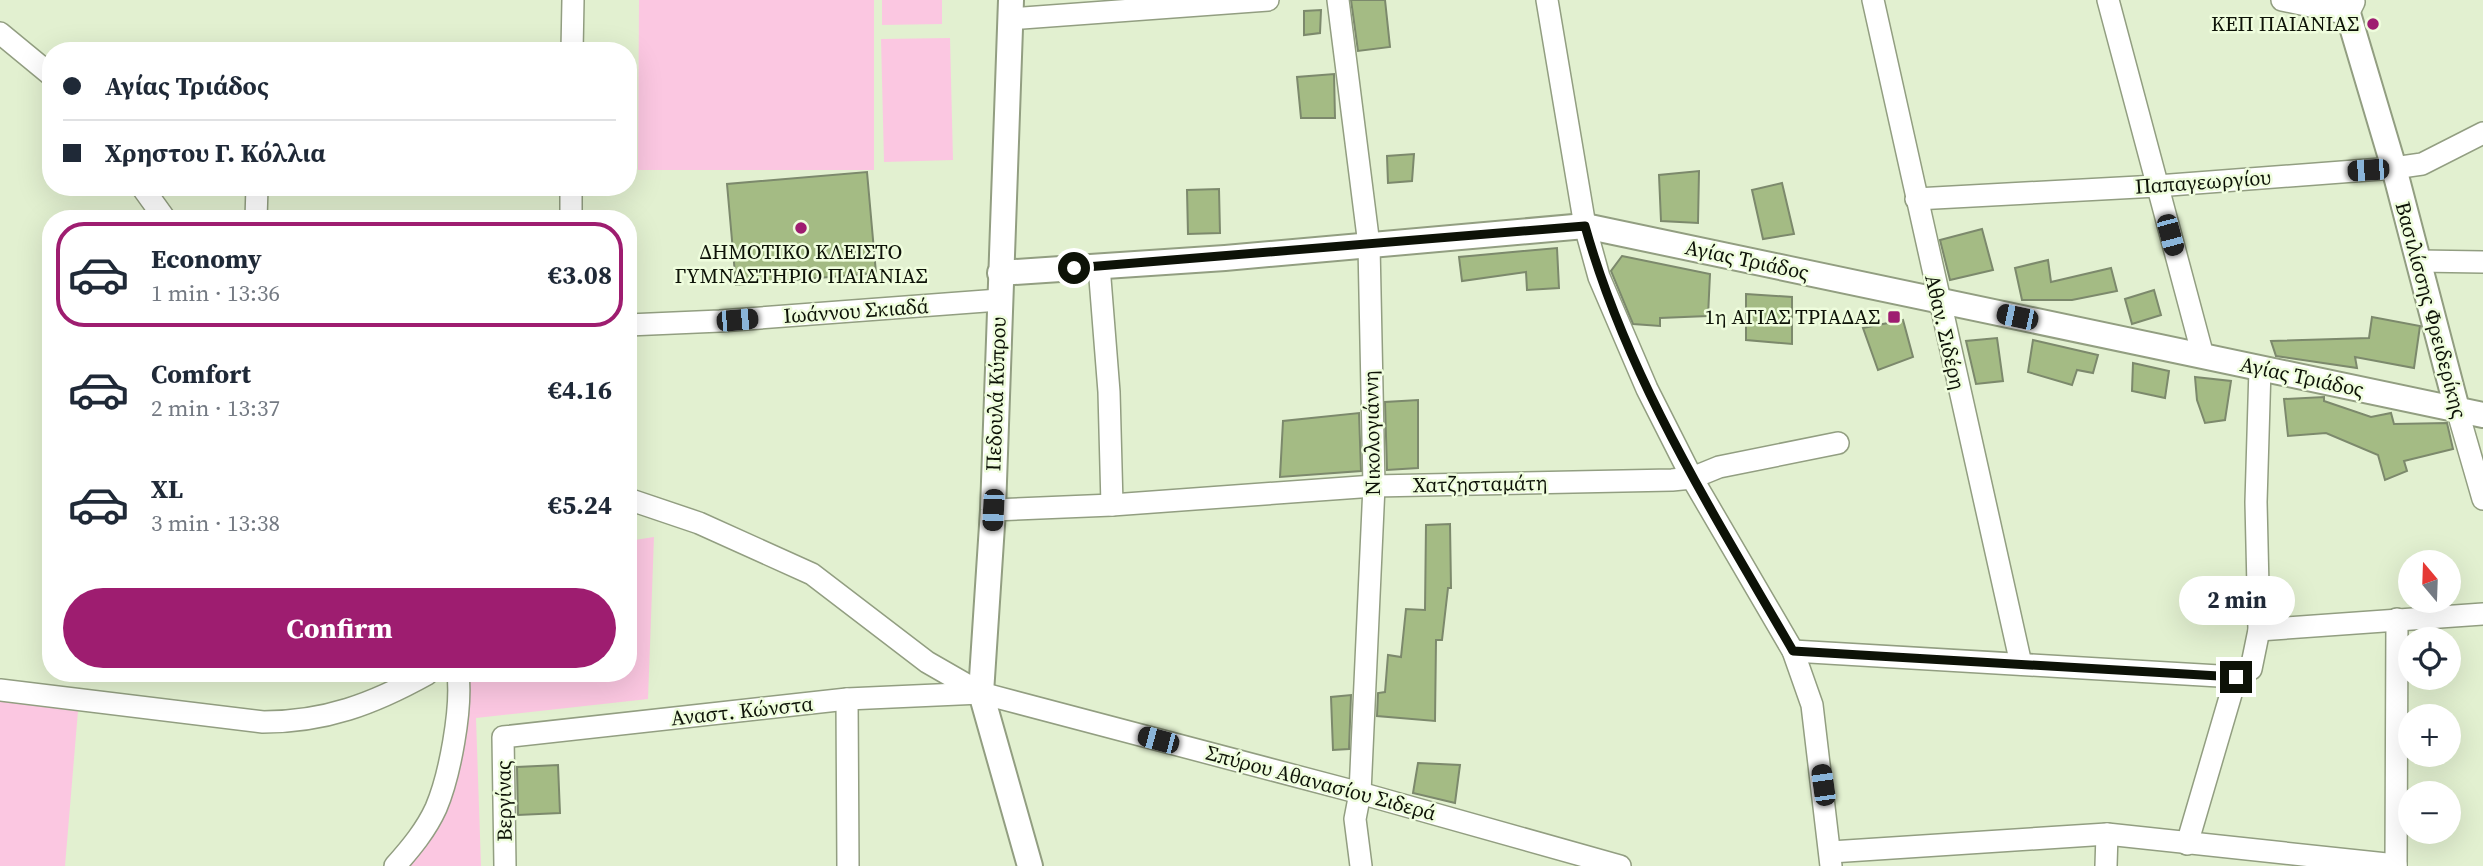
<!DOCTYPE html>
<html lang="en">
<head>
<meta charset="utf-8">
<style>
	:root { --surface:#fff; --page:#f2f2f3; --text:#1f2937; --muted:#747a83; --line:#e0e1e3; --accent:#9e1d70 }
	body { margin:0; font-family:"Source Serif 4",serif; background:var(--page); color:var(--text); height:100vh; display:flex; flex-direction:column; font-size:26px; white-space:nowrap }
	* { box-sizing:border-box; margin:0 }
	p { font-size:23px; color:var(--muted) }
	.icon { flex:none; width:38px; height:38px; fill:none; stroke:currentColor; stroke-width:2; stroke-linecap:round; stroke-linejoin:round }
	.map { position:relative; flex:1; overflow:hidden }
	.details { position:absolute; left:42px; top:210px; width:595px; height:472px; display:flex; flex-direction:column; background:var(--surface); border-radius:28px; box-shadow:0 7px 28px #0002 }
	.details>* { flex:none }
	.guide { position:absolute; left:42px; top:42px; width:595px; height:154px; border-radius:28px; box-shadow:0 7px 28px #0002; display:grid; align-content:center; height:154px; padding:0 21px; background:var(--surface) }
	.needle { width:46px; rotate:341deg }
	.controls { position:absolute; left:2398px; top:550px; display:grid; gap:14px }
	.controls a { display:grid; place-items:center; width:63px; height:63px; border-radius:50%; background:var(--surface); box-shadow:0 7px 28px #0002; font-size:35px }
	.end { position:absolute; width:32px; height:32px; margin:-16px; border:9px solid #0d1207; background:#fff; box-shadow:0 0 0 4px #fff }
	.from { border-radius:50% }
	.bubble { position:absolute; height:49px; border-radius:24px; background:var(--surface); box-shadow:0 7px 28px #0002; font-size:23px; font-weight:700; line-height:49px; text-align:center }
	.car { position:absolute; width:21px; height:42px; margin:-21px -10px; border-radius:9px; box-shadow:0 0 5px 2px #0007; background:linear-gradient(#222 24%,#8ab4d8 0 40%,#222 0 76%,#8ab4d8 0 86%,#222 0) }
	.guide b { display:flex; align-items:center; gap:24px; height:66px; font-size:26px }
	.guide b+b { border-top:2px solid var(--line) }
	.guide i { width:18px; height:18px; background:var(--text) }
	ul { padding:12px 0 0; list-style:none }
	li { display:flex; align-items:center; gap:21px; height:105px; margin:0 14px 10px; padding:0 7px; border:4px solid transparent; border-radius:28px }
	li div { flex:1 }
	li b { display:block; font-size:26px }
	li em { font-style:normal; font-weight:700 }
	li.active { border-color:var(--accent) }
	li>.icon { width:63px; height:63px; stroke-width:1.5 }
	.cta { display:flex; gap:14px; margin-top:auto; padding:14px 21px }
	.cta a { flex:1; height:80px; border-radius:42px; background:var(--accent); color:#fff; font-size:28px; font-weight:700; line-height:80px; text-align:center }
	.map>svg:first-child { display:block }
</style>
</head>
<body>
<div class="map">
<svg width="2483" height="866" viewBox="0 0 2483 866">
	<rect width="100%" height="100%" fill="#e2f0d0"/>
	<g fill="#fbc7e1">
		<polygon points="639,0 874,0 874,170 638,170"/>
		<polygon points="882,0 942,0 942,24 882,25"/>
		<polygon points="950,38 953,160 884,162 881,39"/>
		<polygon points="654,537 648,699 476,718 481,866 402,866 421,843 464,674 628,674 628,541"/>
		<polygon points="0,701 78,711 65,866 0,866"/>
	</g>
	<g fill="#a4bb84" stroke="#7c896c" stroke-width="2">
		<polygon points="1351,0 1385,0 1390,47 1358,51"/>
		<polygon points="1321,10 1320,33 1304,35 1304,11"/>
		<polygon points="1334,74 1335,118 1301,118 1297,77"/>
		<polygon points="1414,154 1412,181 1388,183 1387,156"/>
		<polygon points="1699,171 1698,223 1661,221 1659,175"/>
		<polygon points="867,172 876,273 736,285 727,184"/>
		<polygon points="1782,183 1794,234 1763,239 1752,190"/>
		<polygon points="1219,189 1220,233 1188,234 1187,190"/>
		<polygon points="1982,229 1993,270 1950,280 1940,240"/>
		<polygon points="1557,248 1559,288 1527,290 1526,272 1462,281 1459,257"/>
		<polygon points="1622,256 1710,274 1708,316 1660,318 1660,326 1633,324 1611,271"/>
		<polygon points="2048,260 2051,282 2111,268 2117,291 2072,300 2022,300 2015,268"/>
		<polygon points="2154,290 2161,315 2132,324 2125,299"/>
		<polygon points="1746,294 1792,297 1792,344 1746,340"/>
		<polygon points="2372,317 2420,326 2414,368 2355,357 2357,368 2276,356 2271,341 2369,338"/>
		<polygon points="1903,320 1913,357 1878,370 1863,328"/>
		<polygon points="1997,338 2003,381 1976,384 1966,341"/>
		<polygon points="2033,340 2098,355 2093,373 2077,370 2072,385 2028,372"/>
		<polygon points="2133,363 2169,371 2165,398 2132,391"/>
		<polygon points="2195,377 2231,381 2225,420 2205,423 2197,400"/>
		<polygon points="2324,397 2324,401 2371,417 2391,413 2394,424 2447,423 2453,449 2404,461 2407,471 2385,480 2378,455 2326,433 2288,436 2284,399"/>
		<polygon points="1418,400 1418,468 1387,470 1385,402"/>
		<polygon points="1359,413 1361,471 1280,477 1283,421"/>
		<polygon points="1450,524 1451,588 1448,588 1442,640 1436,640 1435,721 1377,716 1378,693 1385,692 1388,655 1401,657 1406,609 1425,610 1426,525"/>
		<polygon points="1351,695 1349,749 1333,750 1331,697"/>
		<polygon points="1418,763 1460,765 1455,803 1413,793"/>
		<polygon points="558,765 560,813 518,815 517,767"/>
	</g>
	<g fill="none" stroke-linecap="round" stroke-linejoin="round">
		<defs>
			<g id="minor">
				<polyline points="1338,0 1369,245 1374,486 1360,793 1355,819 1361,866"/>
				<polyline points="1547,0 1585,226 1599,277 1647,389 1692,478 1793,651 1812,705 1831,866"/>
				<polyline points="1873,0 2021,664"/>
				<polyline points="2108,0 2203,356"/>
				<polyline points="2282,0 2348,14 2354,2"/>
				<polyline points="1010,19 1268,0"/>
				<polyline points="0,33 51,75"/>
				<polyline points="572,51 573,0"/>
				<polyline points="142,187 165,219"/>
				<polyline points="1916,199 2157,186 2394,168 2422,164 2483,133"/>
				<polyline points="256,219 257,187"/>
				<polyline points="571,219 571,187"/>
				<polyline points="2419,261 2483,262"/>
				<polyline points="1099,266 1109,392 1112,505"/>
				<polyline points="628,325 720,321 999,300"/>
				<polyline points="2457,409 2483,499"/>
				<polyline points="628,499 699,523 812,574 927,662 981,693 1360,793 1620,866"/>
				<polyline points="993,510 1112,505 1374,486 1672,480 1692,478 1719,467 1838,443"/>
				<polyline points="2259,630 2483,614"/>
				<polyline points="1793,651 2236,677"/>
				<path d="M0,690L263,722C325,722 373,704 427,674"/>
				<polyline points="847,699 848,866"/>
				<polyline points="2187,844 2236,677 2251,669 2259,630 2256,502 2260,368"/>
				<polyline points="1831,852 2107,834 2396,865"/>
				<path d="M395,866C411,848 426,830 436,808C450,775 462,709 458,674"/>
				<polyline points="505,866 503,737 847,699 981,693"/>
				<polyline points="2106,866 2107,834"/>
				<polyline points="2396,866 2397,619"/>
			</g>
			<g id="tertiary">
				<polyline points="1011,0 993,510 981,693 1030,866"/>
				<polyline points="2344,0 2394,168 2457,409"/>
				<polyline points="1000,273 1225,258 1585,226 2483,415"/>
			</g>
		</defs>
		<use href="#minor" stroke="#929e81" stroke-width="24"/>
		<use href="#tertiary" stroke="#929e81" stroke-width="28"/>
		<use href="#minor" stroke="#fff" stroke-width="21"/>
		<use href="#tertiary" stroke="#fff" stroke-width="24"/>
	</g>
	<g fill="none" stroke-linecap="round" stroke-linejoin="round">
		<path stroke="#0d1207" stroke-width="9" d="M1074,268L1585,226C1628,380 1714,514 1793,651L2236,677"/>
	</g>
	<g fill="#9e1d70" stroke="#effddd" stroke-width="2.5">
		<circle cx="2373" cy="24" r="7"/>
		<circle cx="801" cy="228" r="7"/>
		<rect x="1887" y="310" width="14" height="14" rx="3.5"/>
	</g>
	<g text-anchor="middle" stroke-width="5" stroke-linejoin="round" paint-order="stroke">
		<g font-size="21" fill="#0d1207" stroke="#effddd" text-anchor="end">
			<text x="2359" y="31">ΚΕΠ ΠΑΙΑΝΙΑΣ</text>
			<text x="801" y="259" text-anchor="middle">ΔΗΜΟΤΙΚΟ ΚΛΕΙΣΤΟ<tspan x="801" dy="24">ΓΥΜΝΑΣΤΗΡΙΟ ΠΑΙΑΝΙΑΣ</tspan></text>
			<text x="1880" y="324">1η ΑΓΙΑΣ ΤΡΙΑΔΑΣ</text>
		</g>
		<g font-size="21" fill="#0d1207" stroke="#effddd">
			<text transform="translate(2203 182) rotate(-4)" y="7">Παπαγεωργίου</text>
			<text transform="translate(1747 260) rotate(12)" y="7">Αγίας Τριάδος</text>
			<text transform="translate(2431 310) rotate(75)" y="7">Βασιλίσσης Φρειδερίκης</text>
			<text transform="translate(856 311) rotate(-4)" y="7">Ιωάννου Σκιαδά</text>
			<text transform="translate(1945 332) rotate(77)" y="7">Αθαν. Σιδέρη</text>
			<text transform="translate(2302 377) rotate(12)" y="7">Αγίας Τριάδος</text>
			<text transform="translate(996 394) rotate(-88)" y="7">Πεδουλά Κύπρου</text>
			<text transform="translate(1372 433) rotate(-91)" y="7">Νικολογιάννη</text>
			<text transform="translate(1480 484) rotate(-1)" y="7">Χατζησταμάτη</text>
			<text transform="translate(742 711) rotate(-6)" y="7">Αναστ. Κώνστα</text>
			<text transform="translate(1321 783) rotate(15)" y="7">Σπύρου Αθανασίου Σιδερά</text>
			<text transform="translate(504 801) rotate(-91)" y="7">Βεργίνας</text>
		</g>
	</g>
</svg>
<div class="controls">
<a><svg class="needle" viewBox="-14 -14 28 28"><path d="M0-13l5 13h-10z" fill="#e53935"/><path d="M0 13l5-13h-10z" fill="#747a83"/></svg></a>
<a><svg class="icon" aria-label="locate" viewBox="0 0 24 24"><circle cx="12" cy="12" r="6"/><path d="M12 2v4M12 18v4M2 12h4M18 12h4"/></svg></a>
<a>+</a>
<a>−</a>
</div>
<i class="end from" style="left:1074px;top:268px"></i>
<i class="end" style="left:2236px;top:677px"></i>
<div class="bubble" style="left:2179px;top:576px;width:116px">2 min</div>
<i class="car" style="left:2368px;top:170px;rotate:266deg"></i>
<i class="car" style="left:2170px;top:235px;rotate:165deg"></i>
<i class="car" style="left:2017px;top:317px;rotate:282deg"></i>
<i class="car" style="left:737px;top:320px;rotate:85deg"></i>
<i class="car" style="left:993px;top:510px;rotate:183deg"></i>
<i class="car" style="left:1158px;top:740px;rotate:285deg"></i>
<i class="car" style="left:1823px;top:785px;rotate:352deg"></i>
<div class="guide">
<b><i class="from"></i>Αγίας Τριάδος</b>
<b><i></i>Χρηστου Γ. Κόλλια</b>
</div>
<section class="details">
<ul>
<li class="active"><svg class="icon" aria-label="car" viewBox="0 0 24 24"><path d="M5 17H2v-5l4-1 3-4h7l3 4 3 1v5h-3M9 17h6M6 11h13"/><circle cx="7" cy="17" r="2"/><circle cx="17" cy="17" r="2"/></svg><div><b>Economy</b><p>1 min · 13:36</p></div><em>€3.08</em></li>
<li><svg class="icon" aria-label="car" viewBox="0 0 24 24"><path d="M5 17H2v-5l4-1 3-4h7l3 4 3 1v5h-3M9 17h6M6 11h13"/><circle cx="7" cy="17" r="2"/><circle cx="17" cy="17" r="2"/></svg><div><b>Comfort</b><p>2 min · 13:37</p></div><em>€4.16</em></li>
<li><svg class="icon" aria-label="car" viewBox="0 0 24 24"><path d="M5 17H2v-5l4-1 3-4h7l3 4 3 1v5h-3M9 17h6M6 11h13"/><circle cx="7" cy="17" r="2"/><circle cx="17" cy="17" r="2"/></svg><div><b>XL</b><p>3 min · 13:38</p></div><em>€5.24</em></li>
</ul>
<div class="cta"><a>Confirm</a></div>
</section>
</div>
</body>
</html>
